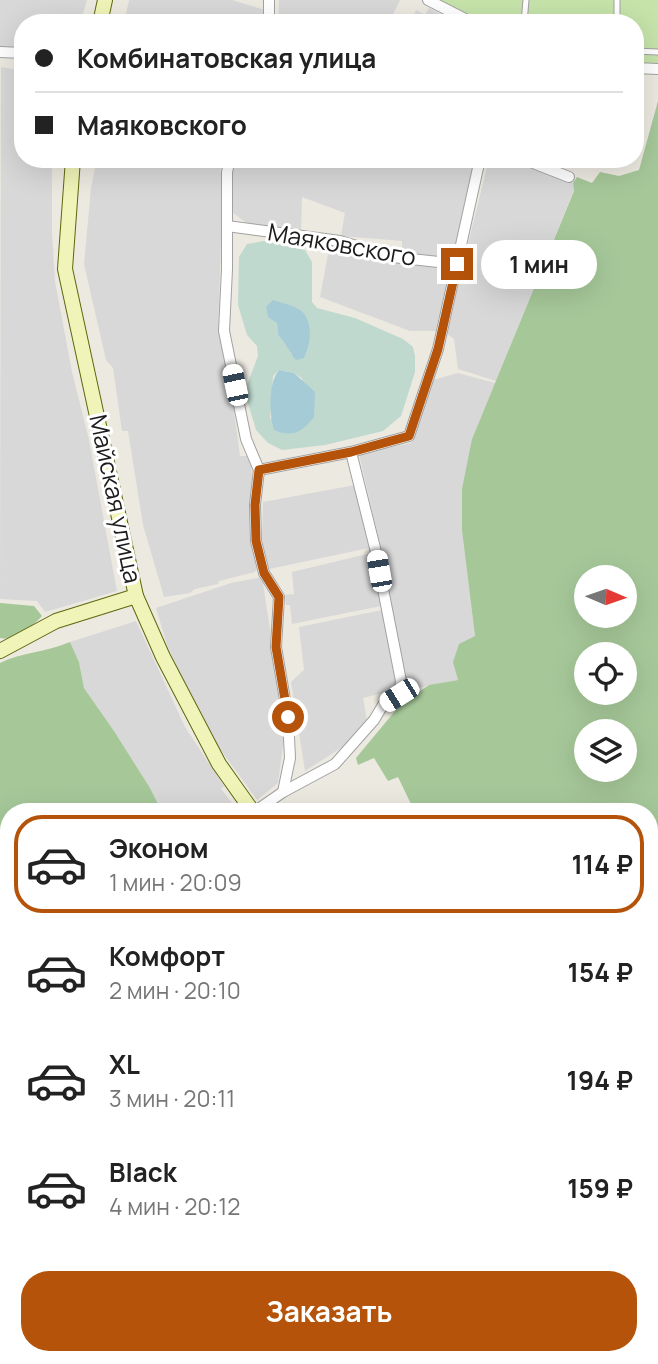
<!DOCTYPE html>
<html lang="ru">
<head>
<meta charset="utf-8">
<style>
	:root { --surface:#fff; --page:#f2f2f2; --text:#222; --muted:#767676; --line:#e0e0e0; --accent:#b45309 }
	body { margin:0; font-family:Manrope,sans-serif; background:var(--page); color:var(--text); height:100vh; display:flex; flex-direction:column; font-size:26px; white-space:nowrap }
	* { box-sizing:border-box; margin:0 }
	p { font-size:23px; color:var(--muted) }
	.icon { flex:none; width:38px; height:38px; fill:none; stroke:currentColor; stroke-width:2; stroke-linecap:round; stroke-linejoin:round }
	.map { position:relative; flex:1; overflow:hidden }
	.panel { position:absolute; left:0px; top:803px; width:658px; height:562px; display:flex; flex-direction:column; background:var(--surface); border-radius:28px 28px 0 0; box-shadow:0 7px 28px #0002 }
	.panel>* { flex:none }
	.top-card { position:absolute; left:14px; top:14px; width:630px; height:154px; border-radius:28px; box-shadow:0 7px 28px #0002; display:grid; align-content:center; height:154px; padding:0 21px; background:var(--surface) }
	.needle { width:46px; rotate:92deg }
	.controls { position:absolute; left:574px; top:565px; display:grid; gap:14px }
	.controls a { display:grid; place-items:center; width:63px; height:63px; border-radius:50%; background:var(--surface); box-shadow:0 7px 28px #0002; font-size:35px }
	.end { position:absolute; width:32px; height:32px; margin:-16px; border:9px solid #b45309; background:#fff; box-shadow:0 0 0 4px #fff }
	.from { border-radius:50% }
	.bubble { position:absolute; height:49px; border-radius:24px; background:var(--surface); box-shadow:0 7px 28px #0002; font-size:23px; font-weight:700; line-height:49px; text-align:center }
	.car { position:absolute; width:21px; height:42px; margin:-21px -10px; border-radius:9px; box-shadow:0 0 5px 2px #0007; background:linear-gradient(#fff 24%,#345 0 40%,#fff 0 76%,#345 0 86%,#fff 0) }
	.top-card b { display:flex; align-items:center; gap:24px; height:66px; font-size:26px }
	.top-card b+b { border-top:2px solid var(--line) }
	.top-card i { width:18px; height:18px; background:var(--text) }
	ul { padding:12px 0 0; list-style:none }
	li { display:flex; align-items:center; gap:21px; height:98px; margin:0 14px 10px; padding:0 7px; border:4px solid transparent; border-radius:28px }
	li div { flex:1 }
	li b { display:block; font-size:26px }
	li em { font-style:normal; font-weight:700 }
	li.on { border-color:var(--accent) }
	li>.icon { width:63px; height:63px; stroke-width:1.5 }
	.button { display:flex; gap:14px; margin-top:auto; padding:14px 21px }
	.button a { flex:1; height:80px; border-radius:28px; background:var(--accent); color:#fff; font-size:28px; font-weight:700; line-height:80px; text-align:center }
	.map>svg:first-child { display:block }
</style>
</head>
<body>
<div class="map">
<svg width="658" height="1364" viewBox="0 0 658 1364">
	<rect width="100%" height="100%" fill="#ece9e1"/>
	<g fill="#d9d8d8">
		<polygon points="0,0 87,0 80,23 23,23 23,48 0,48"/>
		<polygon points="129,0 232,0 265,10 263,23 124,23"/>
		<polygon points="279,0 400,0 389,23 278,23"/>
		<polygon points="429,8 455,22 454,23 410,23 416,10 425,15"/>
		<polygon points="1,67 23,71 23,159 52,159 52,232 55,281 72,372 89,440 117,591 45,612 37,601 0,599"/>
		<polygon points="97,159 225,159 220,171 223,178 218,332 221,334 229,375 240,456 250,456 254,495 253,535 251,543 255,546 259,564 255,572 219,581 218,584 195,589 190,593 164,597 143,525 128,431 122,431 113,368 106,360 84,264 91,188"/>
		<polygon points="235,159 471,159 475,163 453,254 450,259 402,253 402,241 341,236 345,213 302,197 301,231 248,224 233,213 232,174"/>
		<polygon points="489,159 515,159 573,183 574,190 496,381 458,369 454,339 446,333"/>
		<polygon points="330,244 395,261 445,267 450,270 436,331 410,331 320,297"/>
		<polygon points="458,373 495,383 472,439 462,531 475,637 458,680 406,690 391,606 390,588 359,454 411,443 433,380"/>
		<polygon points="355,485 369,548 269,569 262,540 263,502"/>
		<polygon points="371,553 381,606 292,624 290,605 286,605 285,595 294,594 292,572"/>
		<polygon points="262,577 283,714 284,738 278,783 257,800 210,735 191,699 167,645 156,608 231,583"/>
		<polygon points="382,610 398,682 395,690 363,698 367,721 344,746 305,771 291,682 304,670 299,627"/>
		<polygon points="136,621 185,727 224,786 221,789 239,812 162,812 150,788 114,731 84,688 79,662 70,642"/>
	</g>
	<g fill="#c6e3aa">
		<polygon points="432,0 658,0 658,66 635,66 635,23 478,23"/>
		<polygon points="649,883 658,884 658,1140 649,1130"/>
	</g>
	<g fill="#a6c899" fill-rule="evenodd">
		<path d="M658,101V884L649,883V812H401L411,804L398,777L388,781L374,758L358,765L356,758L400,705L429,685L458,680L453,662L459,644L475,636L462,531V489L472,439L574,191L573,183L577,177L592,183L600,172L619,176L639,170ZM586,578H625V616H586ZM586,654H625V693H586ZM586,732H625V770H586Z"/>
		<path d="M0,603L34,606L42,616C33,626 14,641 0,638Z"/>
		<path d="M70,642L79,662L84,688L114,731L150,788L162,812H9V1189H0V663C22,652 47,652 70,642Z"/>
		<polygon points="650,1143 658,1144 658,1281"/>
		<polygon points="0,1205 9,1206 9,1356 137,1356 130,1364 0,1364"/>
	</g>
	<path fill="#bfd9ce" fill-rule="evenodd" d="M264,241L305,250L312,262V302L317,308L355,318L403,339L413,347L415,356V372L401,416L383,431L325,445L282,450L268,443L256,430L248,403L247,385L258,356L257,346L247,335L238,305L239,257L247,244ZM287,305L299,309C307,325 315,340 304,358L291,354L286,344L278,335L277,323ZM279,370L294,373L303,379L270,419L273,376Z"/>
	<g fill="#a5cbd7">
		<path d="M273,300C281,303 293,305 300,310C313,319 312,345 304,358L296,360C289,352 286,343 278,335L277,323L268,317L266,307Z"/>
		<path d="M279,370L294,373L315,392L314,417C302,432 293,438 274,430C269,414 268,383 279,370Z"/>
	</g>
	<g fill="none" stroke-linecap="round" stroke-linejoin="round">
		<defs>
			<g id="lane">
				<polyline points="524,23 526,0"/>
				<polyline points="617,23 617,0"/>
				<polyline points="635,51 658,52"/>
			</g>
			<g id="street">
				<polyline points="269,0 269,23"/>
				<polyline points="428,0 473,23"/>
				<polyline points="0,52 23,53"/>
				<polyline points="635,68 658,69"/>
				<polyline points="230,159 227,172 227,269 224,331 246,439 259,470 255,505 256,541 264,573 279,597 276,647 288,717 290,758 283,792"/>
				<polyline points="523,159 569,177"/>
				<polyline points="227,226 340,241 393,257 457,264"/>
				<polyline points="259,470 351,452 409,436 438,349 480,159"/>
				<polyline points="254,812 283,792 335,764 374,720 383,705 399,695 401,681 375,548 351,452"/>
				<polyline points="649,883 658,884"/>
				<polyline points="649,1130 658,1140"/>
			</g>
			<g id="secondary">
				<polyline points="100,23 105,0"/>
				<polyline points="73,159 65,269 136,596 163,657 219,764 253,812"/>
				<polyline points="0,651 56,621 136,596"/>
			</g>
		</defs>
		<use href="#lane" stroke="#a2a2a2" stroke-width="7"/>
		<use href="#street" stroke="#a2a2a2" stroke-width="12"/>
		<use href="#secondary" stroke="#5d680c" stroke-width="16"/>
		<use href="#lane" stroke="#fff" stroke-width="5"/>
		<use href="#street" stroke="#fff" stroke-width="10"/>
		<use href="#secondary" stroke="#f0f4b8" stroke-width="14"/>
	</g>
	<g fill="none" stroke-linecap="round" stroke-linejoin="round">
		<polyline stroke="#b45309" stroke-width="9" points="288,717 276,647 279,597 264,573 256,541 255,505 259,470 351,452 409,436 438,349 457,264"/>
	</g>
	<g text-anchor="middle" stroke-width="6" stroke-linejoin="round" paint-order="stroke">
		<g font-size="24" fill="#1b1b1b" stroke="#fff">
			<text transform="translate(342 245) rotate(10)" y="8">Маяковского</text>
			<text transform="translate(115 499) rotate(78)" y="8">Майская улица</text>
		</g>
	</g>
</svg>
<div class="controls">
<a><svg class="needle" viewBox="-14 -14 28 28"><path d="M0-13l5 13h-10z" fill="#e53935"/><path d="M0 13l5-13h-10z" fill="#767676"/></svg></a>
<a><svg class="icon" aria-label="locate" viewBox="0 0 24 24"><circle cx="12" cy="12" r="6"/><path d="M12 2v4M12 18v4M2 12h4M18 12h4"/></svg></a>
<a><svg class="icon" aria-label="layers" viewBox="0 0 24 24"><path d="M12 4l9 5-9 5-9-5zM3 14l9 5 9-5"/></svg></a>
</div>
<i class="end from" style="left:288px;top:717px"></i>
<i class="end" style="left:457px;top:264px"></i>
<div class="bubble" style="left:481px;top:240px;width:116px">1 мин</div>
<i class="car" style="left:235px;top:385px;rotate:348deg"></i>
<i class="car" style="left:379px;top:571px;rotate:350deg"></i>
<i class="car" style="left:399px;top:695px;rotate:238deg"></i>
<div class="top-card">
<b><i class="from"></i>Комбинатовская улица</b>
<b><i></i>Маяковского</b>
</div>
<section class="panel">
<ul>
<li class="on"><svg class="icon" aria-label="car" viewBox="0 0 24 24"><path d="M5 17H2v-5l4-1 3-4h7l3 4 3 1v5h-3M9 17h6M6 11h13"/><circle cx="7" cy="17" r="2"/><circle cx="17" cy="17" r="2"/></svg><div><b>Эконом</b><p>1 мин · 20:09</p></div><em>114 ₽</em></li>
<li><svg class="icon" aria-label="car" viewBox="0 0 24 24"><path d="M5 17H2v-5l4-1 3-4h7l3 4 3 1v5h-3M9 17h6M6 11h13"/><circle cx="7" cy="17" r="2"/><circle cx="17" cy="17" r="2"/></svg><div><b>Комфорт</b><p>2 мин · 20:10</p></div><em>154 ₽</em></li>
<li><svg class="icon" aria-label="car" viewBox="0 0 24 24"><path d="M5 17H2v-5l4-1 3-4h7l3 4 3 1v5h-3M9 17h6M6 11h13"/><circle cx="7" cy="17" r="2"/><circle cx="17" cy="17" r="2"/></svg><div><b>XL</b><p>3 мин · 20:11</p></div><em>194 ₽</em></li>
<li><svg class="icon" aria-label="car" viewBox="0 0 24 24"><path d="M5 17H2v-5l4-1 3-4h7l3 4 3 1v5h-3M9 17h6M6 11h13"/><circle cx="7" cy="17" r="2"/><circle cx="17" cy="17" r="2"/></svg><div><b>Black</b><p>4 мин · 20:12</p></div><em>159 ₽</em></li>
</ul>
<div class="button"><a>Заказать</a></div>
</section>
</div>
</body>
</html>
